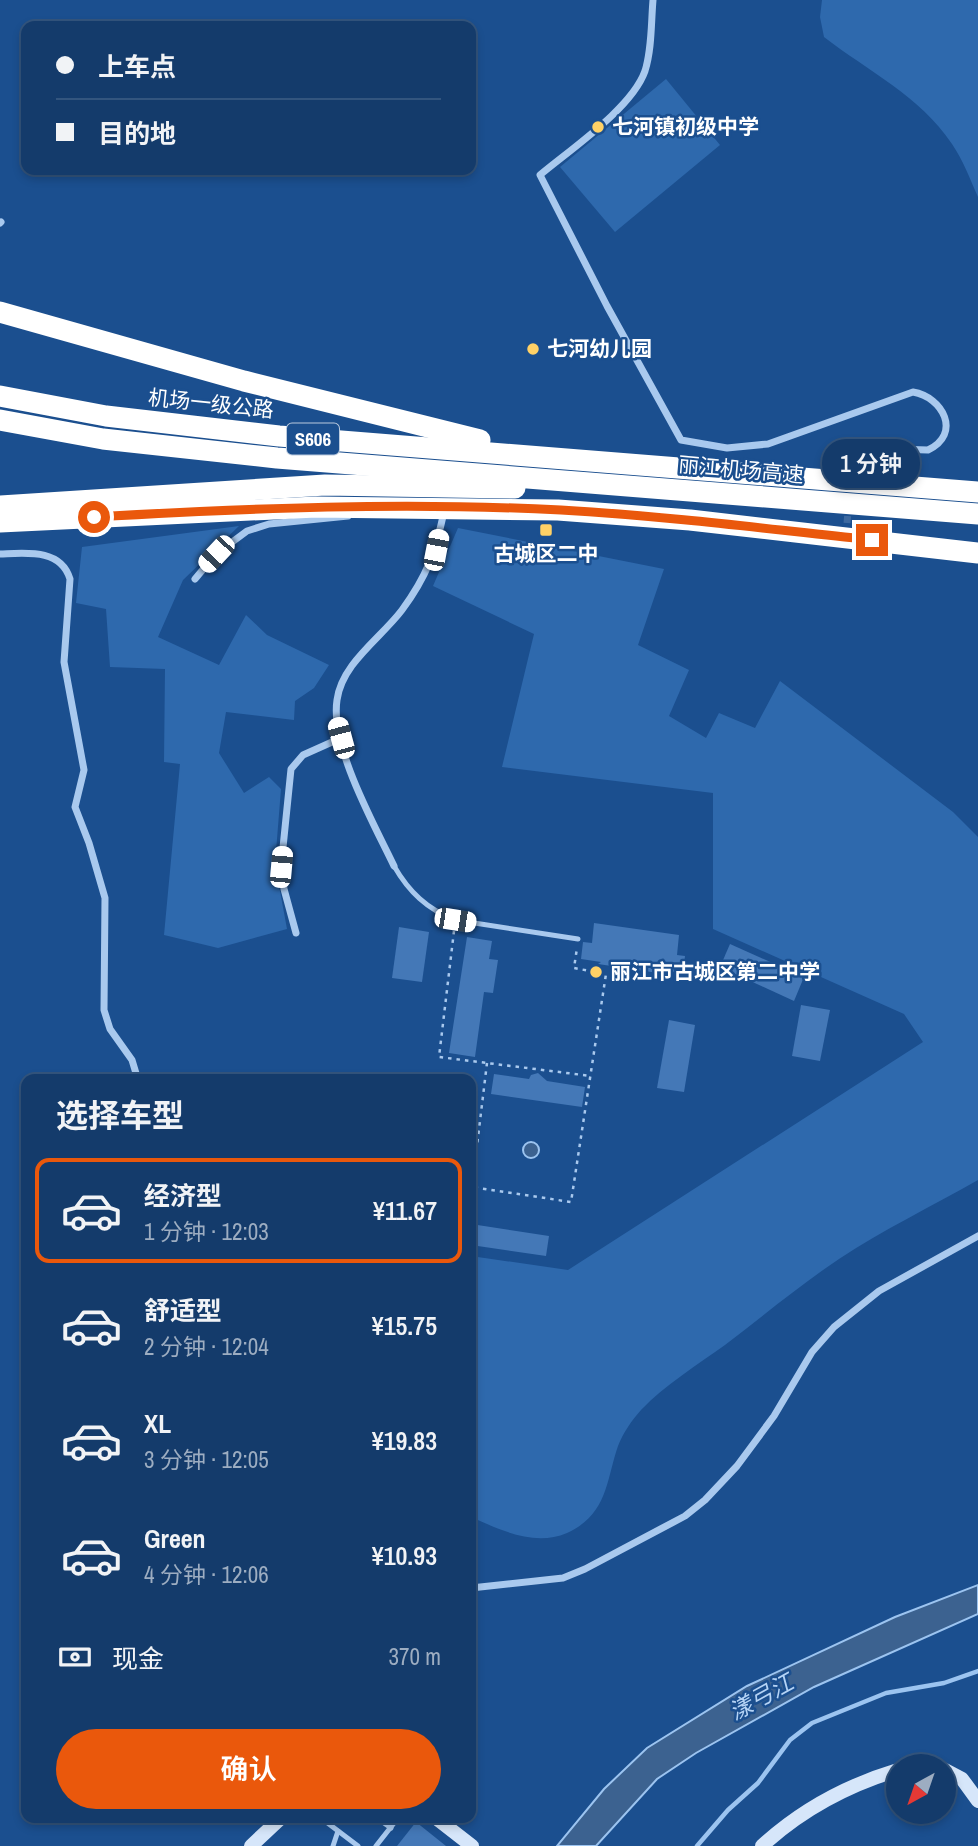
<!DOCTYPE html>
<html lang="zh">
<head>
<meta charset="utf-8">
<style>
	:root { --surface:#143b6b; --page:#1d4271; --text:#f1f3f6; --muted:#9dadc1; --line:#33557e; --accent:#ea580c }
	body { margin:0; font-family:"Archivo Narrow","Noto Sans SC",sans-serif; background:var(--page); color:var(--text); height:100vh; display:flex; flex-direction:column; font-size:26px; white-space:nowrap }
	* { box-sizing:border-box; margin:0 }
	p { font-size:23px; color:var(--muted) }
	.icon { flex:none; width:38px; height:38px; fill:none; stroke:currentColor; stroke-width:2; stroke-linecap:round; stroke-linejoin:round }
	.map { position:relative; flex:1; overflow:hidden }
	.sheet { position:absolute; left:21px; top:1074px; width:455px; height:749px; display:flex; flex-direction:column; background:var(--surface); border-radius:14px; box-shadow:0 4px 10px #0003,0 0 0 2px var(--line) }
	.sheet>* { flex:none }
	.guide { position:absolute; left:21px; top:21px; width:455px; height:154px; border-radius:14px; box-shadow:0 4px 10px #0003,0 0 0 2px var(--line); display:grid; align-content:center; height:154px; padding:0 35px; background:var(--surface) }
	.needle { width:46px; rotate:220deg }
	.buttons { position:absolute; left:886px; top:1754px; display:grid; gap:14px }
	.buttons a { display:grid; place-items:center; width:70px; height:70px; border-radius:50%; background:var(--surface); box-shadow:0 4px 10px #0003,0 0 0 2px var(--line); font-size:35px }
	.end { position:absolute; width:32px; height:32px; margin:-16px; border:9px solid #ea580c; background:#fff; box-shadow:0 0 0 4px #fff }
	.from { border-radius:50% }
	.bubble { position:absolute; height:49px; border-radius:24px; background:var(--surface); box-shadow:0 4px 10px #0003,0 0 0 2px var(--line); font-size:23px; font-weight:600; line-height:49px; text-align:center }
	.car { position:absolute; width:21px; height:42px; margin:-21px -10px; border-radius:9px; box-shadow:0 0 5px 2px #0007; background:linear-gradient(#fff 24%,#345 0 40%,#fff 0 76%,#345 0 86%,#fff 0) }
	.guide b { display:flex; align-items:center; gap:24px; height:66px; font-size:26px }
	.guide b+b { border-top:2px solid var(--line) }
	.guide i { width:18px; height:18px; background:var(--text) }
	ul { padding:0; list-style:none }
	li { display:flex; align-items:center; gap:21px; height:105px; margin:0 14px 10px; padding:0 21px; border:4px solid transparent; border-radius:14px }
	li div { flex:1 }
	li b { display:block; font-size:26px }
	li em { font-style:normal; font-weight:600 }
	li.current { border-color:var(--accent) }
	li>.icon { width:63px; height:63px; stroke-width:1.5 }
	h2 { padding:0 35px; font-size:32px; line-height:84px }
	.pay { display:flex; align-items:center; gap:18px; height:77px; padding:0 35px; font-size:26px }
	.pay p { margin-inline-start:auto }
	.cta { display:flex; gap:14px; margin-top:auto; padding:14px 35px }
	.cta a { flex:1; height:80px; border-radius:42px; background:var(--accent); color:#fff; font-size:28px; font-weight:600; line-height:80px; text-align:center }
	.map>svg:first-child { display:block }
</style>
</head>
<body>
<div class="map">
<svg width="978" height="1846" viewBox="0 0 978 1846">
	<rect width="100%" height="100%" fill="#1b4f8f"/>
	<g fill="#2e69ad">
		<path d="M822,0H978V197C970,179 963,160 952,144C920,96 868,71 824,37L820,17Z"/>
		<polygon points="666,79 720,145 615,232 560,167"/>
		<polygon points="239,526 183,580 158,637 219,665 246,615 267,635 329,665 314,688 295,701 294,720 226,712 219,753 244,793 269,777 281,789 275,864 287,929 218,948 164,935 180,764 164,762 165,669 110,667 106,609 76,603 82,547"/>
		<path d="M458,528L664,569L638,645L689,670L669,716L706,738L719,713L755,728L780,681L953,812L978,837V1180C932,1206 883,1230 839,1259C800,1285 763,1316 725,1345C697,1365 665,1385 641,1410C632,1420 623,1433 618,1446C606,1481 608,1514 567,1533C534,1547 501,1530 471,1517V1256L568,1270L923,1042L904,1014L713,929V793L502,767L534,634L433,586Z"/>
	</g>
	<g fill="#3c6290" stroke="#9cc4f0" stroke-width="2">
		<circle cx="531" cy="1150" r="8"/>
		<polygon points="978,1585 978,1614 814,1687 696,1753 657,1779 596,1846 557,1846 604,1789 647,1748 747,1686 895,1617"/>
	</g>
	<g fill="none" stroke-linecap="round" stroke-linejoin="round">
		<polyline stroke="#9cc4f0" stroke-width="4.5" points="697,1846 728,1810 758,1783 790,1740 812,1723 886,1693 944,1683 978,1671"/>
	</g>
	<g fill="#4478b7">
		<polygon points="594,923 679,935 677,955 685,956 683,973 660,970 658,973 598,964 601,962 581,959 583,942 592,943"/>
		<polygon points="399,927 429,932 422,982 392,978"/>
		<polygon points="467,937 492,941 489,959 498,960 493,993 484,992 475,1057 449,1053"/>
		<polygon points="730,944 804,977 794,1001 720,967"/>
		<polygon points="801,1005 830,1010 820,1061 792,1056"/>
		<polygon points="669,1020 695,1025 684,1092 657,1088"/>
		<polygon points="538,1073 547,1081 585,1087 582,1107 491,1094 494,1074 529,1079 531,1075"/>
		<polygon points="471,1224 549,1236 546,1256 471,1245"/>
		<polygon points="416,1822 446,1846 397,1846"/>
	</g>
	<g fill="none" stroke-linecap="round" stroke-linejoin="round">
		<polyline stroke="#3d69a0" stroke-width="7" stroke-dasharray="7 3.5" stroke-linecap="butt" points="847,523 853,454"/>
		<g stroke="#a9c9ee" stroke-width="2.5" stroke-dasharray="3.5 5" stroke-linecap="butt">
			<polyline points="454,931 439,1057 591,1076"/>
			<polyline points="487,1063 472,1187 571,1202 606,974 574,968 577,948"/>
			<polyline points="26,1398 21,1461 26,1479"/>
		</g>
		<g stroke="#a9c9ee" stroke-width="5">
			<path d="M394,866C409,892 427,909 455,920L578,939"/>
			<polyline points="321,1818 358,1846"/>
			<polyline points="377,1818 391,1828"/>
			<polyline points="333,1846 338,1831"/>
			<polyline points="376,1846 398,1818"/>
		</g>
		<g stroke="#a9c9ee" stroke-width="7">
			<path d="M653,0C651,23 652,49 645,71C632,108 571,149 540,175L607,306L681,440L727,448L768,444L913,392C943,397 962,434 928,450L861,448L853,454"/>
			<polyline points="0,223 1,222"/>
			<path d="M0,554C25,553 61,548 70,579L64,662L84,770L75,807L89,843L105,898L104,1010L110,1029L132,1060L138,1080"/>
			<polyline points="195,579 216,554 247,531 269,524 348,516"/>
			<path d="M394,866C374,824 330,746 337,700C342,663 381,638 402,610C427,576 435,553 444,512"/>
			<polyline points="296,933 284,889 281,867 291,769 303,755 341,738"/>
			<polyline points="471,1588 563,1578 585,1569 685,1516 705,1500 737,1466 774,1416 812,1352 834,1327 879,1291 978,1236"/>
		</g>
		<g stroke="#d6e6fa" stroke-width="14">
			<polyline points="943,1769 962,1779 978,1801"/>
			<polyline points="436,1818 472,1846"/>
			<polyline points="251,1846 281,1818"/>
			<path d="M762,1846C800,1811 848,1785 898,1770"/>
		</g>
		<g stroke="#fff" stroke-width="21">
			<polyline points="0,312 244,381 480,440"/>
			<polyline points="0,396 106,416 279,436 978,492"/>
			<polyline points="0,420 103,439 277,458 978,514"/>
			<polyline points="0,506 325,485 515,488"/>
			<polyline points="0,522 316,507 558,510 690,520 978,553"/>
		</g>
	</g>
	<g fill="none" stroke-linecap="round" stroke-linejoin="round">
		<path stroke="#ea580c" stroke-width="9" d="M94,517C249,508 405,502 561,510C665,516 769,529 872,540"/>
	</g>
	<g fill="#ffd166" stroke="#1b4f8f" stroke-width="2.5">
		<circle cx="598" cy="127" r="7"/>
		<circle cx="533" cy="349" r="7"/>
		<rect x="539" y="523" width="14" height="14" rx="3.5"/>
		<circle cx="596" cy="972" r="7"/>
	</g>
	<g text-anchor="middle" stroke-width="5" stroke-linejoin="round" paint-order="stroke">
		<rect fill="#1b4f8f" stroke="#bbcadd" stroke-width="2" x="287" y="423.5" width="52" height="31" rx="5"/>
		<g font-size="19" font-weight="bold" fill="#fff">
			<text x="313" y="446">S606</text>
		</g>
		<g font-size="21" font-weight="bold" fill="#fff" stroke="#1b4f8f" text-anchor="start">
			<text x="612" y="134">七河镇初级中学</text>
			<text x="547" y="356">七河幼儿园</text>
			<text x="546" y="561" text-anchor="middle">古城区二中</text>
			<text x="610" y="979">丽江市古城区第二中学</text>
		</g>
		<g font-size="21" fill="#fff" stroke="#1b4f8f">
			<text transform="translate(211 404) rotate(6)" y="7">机场一级公路</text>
			<text transform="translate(741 470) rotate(5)" y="7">丽江机场高速</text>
		</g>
		<g font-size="23" font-style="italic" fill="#b5d3f5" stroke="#1b4f8f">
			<text transform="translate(761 1697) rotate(-29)" y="8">漾弓江</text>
		</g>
	</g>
</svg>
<div class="buttons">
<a><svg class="needle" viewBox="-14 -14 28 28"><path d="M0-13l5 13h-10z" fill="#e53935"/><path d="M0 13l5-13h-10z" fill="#9dadc1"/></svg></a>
</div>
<i class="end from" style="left:94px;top:517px"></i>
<i class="end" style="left:872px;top:540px"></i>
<div class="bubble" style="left:822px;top:439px;width:98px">1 分钟</div>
<i class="car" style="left:436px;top:550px;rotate:11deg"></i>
<i class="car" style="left:216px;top:554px;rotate:223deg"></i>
<i class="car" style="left:341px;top:738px;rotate:345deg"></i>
<i class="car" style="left:281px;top:867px;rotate:5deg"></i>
<i class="car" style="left:455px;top:920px;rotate:99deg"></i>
<div class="guide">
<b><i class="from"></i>上车点</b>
<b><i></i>目的地</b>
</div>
<section class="sheet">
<h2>选择车型</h2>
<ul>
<li class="current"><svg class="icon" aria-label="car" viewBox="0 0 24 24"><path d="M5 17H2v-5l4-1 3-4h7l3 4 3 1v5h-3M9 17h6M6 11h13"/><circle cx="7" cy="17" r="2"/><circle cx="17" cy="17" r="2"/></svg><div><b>经济型</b><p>1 分钟 · 12:03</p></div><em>¥11.67</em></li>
<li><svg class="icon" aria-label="car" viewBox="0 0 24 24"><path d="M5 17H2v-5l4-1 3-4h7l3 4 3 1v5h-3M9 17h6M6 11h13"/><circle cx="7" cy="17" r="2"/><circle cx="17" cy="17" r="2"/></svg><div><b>舒适型</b><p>2 分钟 · 12:04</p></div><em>¥15.75</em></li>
<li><svg class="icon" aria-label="car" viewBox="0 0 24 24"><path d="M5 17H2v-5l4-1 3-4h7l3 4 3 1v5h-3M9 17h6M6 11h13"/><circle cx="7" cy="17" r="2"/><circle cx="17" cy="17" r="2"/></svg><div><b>XL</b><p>3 分钟 · 12:05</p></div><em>¥19.83</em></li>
<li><svg class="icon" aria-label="car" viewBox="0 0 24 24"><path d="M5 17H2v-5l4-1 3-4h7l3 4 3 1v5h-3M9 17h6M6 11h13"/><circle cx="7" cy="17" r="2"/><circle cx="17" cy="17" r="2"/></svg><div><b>Green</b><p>4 分钟 · 12:06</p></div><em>¥10.93</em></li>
</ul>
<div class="pay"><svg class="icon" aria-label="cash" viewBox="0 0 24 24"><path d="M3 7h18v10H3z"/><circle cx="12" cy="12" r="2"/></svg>现金<p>370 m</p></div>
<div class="cta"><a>确认</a></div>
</section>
</div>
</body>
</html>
